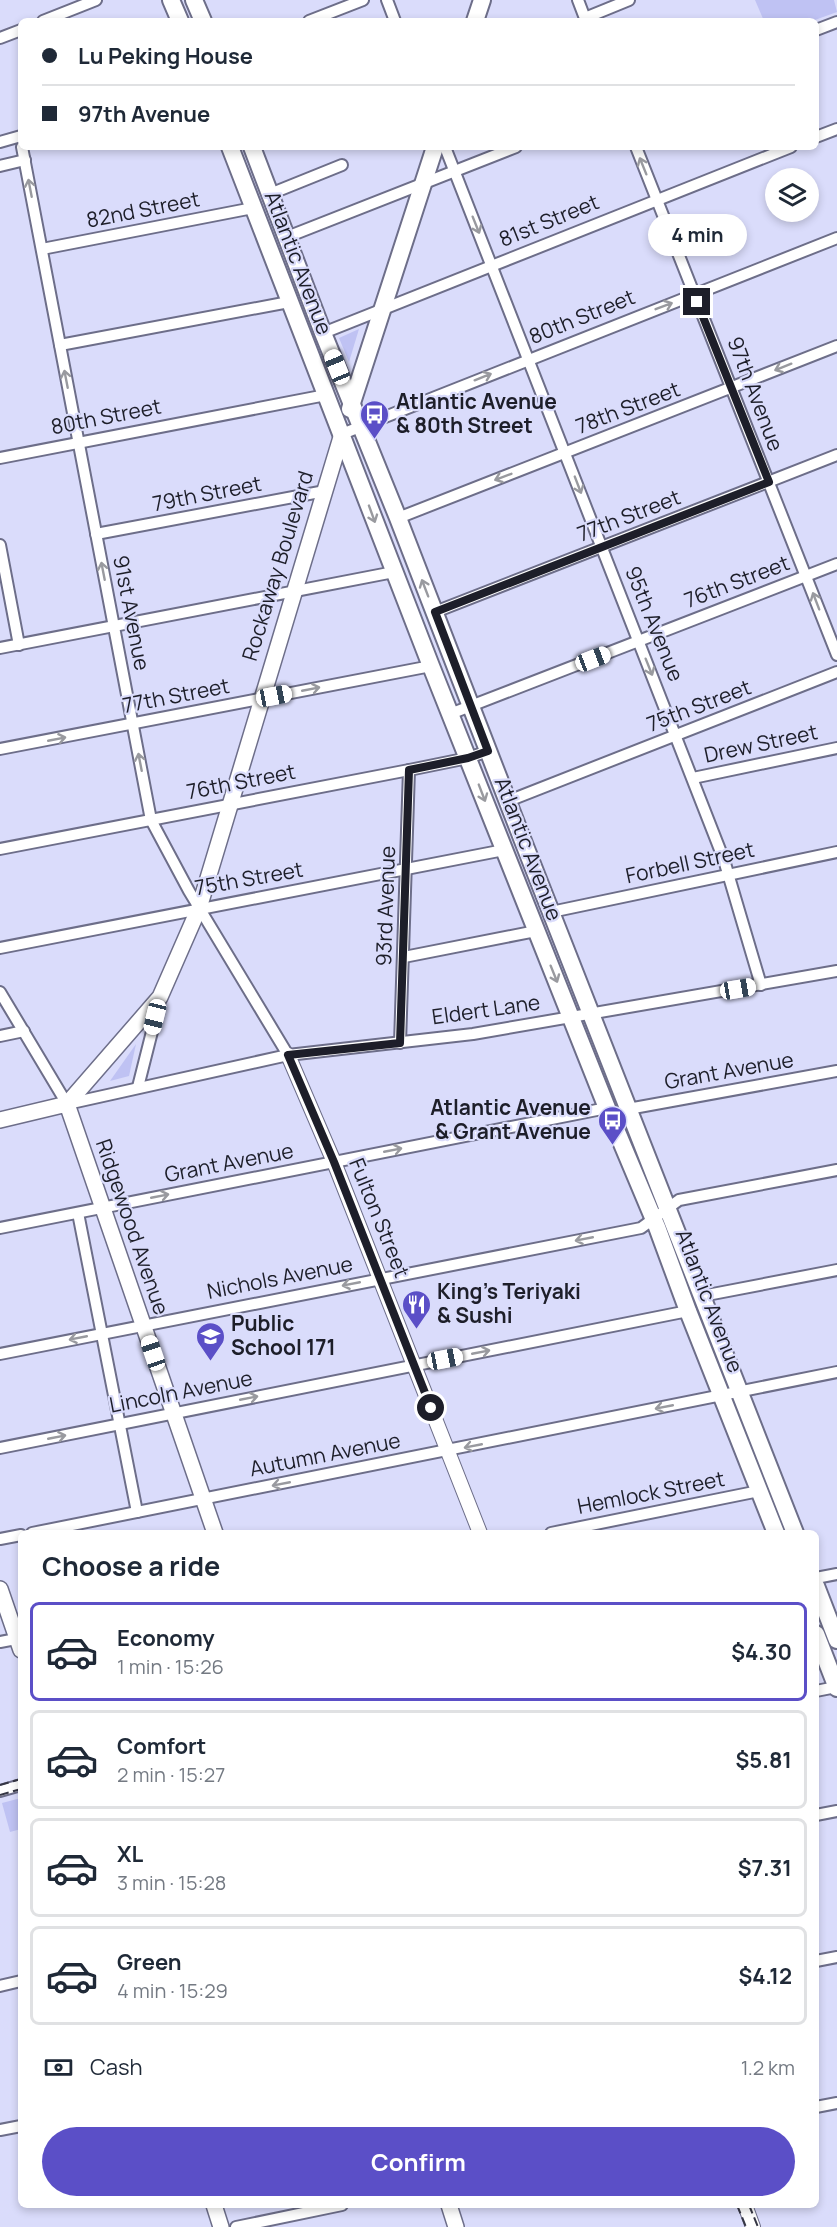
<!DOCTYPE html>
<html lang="en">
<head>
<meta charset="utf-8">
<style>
	:root { --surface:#fff; --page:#f6f6f7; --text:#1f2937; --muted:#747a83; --line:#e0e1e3; --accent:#5b4fc7 }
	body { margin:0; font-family:Manrope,sans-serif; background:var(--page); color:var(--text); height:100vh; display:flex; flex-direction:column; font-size:22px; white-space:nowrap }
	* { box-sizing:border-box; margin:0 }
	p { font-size:20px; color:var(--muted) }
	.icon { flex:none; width:33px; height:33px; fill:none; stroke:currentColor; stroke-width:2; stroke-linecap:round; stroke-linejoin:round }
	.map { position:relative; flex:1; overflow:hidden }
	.panel { position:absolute; left:18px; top:1530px; width:801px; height:678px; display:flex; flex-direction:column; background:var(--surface); border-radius:9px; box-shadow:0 3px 9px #0003 }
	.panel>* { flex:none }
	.top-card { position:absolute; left:18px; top:18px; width:801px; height:132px; border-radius:9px; box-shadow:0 3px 9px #0003; display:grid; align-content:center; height:132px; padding:0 24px; background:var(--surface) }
	.controls { position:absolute; left:765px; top:168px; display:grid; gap:12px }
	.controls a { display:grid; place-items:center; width:54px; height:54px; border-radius:50%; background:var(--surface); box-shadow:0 3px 9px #0003; font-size:30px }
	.end { position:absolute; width:27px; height:27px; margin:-14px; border:8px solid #1d1e29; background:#fff; box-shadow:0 0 0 3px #fff }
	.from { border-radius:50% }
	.bubble { position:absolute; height:42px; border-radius:21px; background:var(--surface); box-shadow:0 3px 9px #0003; font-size:20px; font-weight:700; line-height:42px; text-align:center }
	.car { position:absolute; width:18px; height:36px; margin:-18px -9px; border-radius:8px; box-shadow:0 0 4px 2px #0007; background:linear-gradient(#fff 24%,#345 0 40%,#fff 0 76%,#345 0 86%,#fff 0) }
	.top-card b { display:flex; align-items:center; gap:21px; height:57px; font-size:22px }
	.top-card b+b { border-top:2px solid var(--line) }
	.top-card i { width:15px; height:15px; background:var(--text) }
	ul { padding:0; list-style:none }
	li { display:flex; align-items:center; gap:18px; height:99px; margin:0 12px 9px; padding:0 12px; border:3px solid var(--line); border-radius:9px }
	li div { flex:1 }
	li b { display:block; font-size:22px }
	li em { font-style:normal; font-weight:700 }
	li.current { border-color:var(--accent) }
	li>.icon { width:54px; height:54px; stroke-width:1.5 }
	h2 { padding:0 24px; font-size:27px; line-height:72px }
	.pay { display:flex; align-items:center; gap:15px; height:66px; padding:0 24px; font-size:22px }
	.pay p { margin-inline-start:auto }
	.cta { display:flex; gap:12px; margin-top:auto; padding:12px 24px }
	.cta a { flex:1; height:69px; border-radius:36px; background:var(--accent); color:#fff; font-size:24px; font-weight:700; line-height:69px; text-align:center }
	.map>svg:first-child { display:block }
</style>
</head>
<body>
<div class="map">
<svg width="837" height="2227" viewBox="0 0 837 2227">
	<rect width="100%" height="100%" fill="#dadcfb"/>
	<g fill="#bfc2f3">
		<polygon points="755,0 834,0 837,12 812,21 764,21"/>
		<polygon points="359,329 349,362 339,338"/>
		<polygon points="136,1044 129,1076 110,1081"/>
		<polygon points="21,1798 21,1829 10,1832 2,1803"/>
	</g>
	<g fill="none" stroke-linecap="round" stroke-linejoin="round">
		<defs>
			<g id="minor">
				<polyline points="387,0 395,21"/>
				<polyline points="578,0 586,21"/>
				<polyline points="585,18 629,0"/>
				<polyline points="43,21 96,0"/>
				<polyline points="309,21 363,0"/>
				<polyline points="816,30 837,22"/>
				<polyline points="0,38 21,30"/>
				<polyline points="816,137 837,129"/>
				<polyline points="0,142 21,136"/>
				<polyline points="22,147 151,820 189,891 288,1055"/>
				<polyline points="445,147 724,860 761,985"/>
				<polyline points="636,147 837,655"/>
				<polyline points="0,166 25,160"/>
				<polyline points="270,194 342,165"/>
				<polyline points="287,237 516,147"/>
				<polyline points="42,249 253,208"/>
				<polyline points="323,333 791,147"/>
				<polyline points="60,345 289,302"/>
				<polyline points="342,434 837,238"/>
				<polyline points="0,458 326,395"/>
				<polyline points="398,518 837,346"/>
				<polyline points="96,534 325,491"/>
				<polyline points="0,545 19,645"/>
				<polyline points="435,612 837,455"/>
				<polyline points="0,648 394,572"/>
				<polyline points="450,714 837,564"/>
				<polyline points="0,749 431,666"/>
				<polyline points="693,778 837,748"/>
				<polyline points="508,801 837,672"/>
				<polyline points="0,849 409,770 468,758 488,751"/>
				<polyline points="551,912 837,852"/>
				<polyline points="0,948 504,850"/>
				<polyline points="404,957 536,931"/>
				<polyline points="0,992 67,1104 288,1055 473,1034 837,971"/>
				<polyline points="0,1036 24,1031"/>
				<polyline points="400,1043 409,770"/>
				<polyline points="138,1087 160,1000"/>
				<polyline points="628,1109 837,1071"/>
				<polyline points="78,1213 137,1512"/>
				<polyline points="0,1228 607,1108"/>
				<polyline points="702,1296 837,1270"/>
				<polyline points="0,1354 641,1228 679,1200 837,1170"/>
				<polyline points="0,1448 688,1311"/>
				<polyline points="32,1533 837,1372"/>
				<polyline points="551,1533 759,1491"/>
				<polyline points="0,1539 21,1535"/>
				<polyline points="816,1578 837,1574"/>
				<polyline points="0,1642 21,1638"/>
				<polyline points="816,1691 836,1687"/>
				<polyline points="0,1791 21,1785"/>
				<polyline points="816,1815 837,1811"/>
				<polyline points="816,1961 837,1957"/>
				<polyline points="0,1986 21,1981"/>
				<polyline points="816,2107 837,2103"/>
				<polyline points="0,2130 21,2126"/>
				<polyline points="236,2227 342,2205"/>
			</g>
			<g id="tertiary">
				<polyline points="288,1055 334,1162 480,1533"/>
				<polyline points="745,2205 753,2227"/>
			</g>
			<g id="secondary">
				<polyline points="67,1104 160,997 199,908 342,434"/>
				<polyline points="67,1104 215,1533"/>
				<polyline points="0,1120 67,1104"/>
				<polyline points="0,1589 21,1650"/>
				<polyline points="214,2205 221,2227"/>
				<polyline points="449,2205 456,2227"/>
			</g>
			<g id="primary">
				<polyline points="171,0 180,21"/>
				<polyline points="194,0 203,21"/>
				<polyline points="475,21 482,0"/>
				<polyline points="230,147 431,666 607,1108 657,1227 688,1311 776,1533"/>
				<polyline points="252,147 323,333 398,518 525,846 795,1533"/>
				<polyline points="350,409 435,147"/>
				<polyline points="816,1586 837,1640"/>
				<polyline points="816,1634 837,1688"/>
			</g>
		</defs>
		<use href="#minor" stroke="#6d6e89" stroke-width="14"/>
		<use href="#tertiary" stroke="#6d6e89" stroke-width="16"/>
		<use href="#secondary" stroke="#6d6e89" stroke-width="18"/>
		<use href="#primary" stroke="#6d6e89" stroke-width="20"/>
		<use href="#minor" stroke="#fff" stroke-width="10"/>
		<use href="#tertiary" stroke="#fff" stroke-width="14"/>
		<use href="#secondary" stroke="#fff" stroke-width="15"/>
		<use href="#primary" stroke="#fff" stroke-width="16"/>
		<g stroke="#353644" stroke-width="2" stroke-dasharray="9 4.5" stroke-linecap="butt">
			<polyline points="0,1785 21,1779"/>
			<polyline points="0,1795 21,1789"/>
			<polyline points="737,2205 746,2227"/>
			<polyline points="749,2205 758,2227"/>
		</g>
	</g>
	<defs><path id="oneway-shaft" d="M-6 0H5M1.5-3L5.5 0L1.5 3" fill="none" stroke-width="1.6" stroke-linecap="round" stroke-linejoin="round" transform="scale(1.5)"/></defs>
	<g stroke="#999a9f">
		<use href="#oneway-shaft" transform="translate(643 166) rotate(-112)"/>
		<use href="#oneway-shaft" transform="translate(30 188) rotate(-101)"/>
		<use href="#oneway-shaft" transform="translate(476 225) rotate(68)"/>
		<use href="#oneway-shaft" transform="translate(664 306) rotate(-21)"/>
		<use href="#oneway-shaft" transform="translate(783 367) rotate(158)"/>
		<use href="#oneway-shaft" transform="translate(483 377) rotate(-22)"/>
		<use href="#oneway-shaft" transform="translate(66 379) rotate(-101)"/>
		<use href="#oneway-shaft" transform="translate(503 477) rotate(159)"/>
		<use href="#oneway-shaft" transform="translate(578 485) rotate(69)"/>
		<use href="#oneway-shaft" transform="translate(372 514) rotate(70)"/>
		<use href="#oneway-shaft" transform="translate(103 571) rotate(-101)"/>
		<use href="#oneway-shaft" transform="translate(425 588) rotate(-111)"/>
		<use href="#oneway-shaft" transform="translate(816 601) rotate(-111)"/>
		<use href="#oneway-shaft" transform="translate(649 667) rotate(68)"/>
		<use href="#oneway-shaft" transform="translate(311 689) rotate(-11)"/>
		<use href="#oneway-shaft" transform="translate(57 739) rotate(-11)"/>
		<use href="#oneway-shaft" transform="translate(140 762) rotate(-101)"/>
		<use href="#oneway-shaft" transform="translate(482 793) rotate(69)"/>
		<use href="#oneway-shaft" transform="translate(554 974) rotate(68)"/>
		<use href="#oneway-shaft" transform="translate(393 1150) rotate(-11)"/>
		<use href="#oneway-shaft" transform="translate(160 1196) rotate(-11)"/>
		<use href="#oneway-shaft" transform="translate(584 1239) rotate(169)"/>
		<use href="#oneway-shaft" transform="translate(351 1284) rotate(169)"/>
		<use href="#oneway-shaft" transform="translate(78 1338) rotate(169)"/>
		<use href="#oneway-shaft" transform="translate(481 1352) rotate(-11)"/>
		<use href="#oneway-shaft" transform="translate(249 1398) rotate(-11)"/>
		<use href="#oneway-shaft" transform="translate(664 1407) rotate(169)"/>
		<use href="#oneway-shaft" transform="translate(57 1437) rotate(-11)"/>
		<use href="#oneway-shaft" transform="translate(473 1446) rotate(169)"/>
		<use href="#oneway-shaft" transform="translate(281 1484) rotate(169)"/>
	</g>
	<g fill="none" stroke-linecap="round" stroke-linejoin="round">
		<polyline stroke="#1d1e29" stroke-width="8" points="431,1408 334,1162 288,1055 400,1043 409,770 468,758 488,751 435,612 769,482 697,302"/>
	</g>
	<defs>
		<symbol id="bus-pin" viewBox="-11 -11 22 30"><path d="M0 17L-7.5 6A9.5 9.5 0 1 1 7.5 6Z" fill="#5b4fc7" stroke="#dadcfb"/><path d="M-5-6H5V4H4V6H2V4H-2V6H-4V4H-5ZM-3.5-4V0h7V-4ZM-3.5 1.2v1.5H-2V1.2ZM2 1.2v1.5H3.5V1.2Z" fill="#fff"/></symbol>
		<symbol id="restaurant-pin" viewBox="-11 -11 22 30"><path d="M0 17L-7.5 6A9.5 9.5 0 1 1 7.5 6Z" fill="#5b4fc7" stroke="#dadcfb"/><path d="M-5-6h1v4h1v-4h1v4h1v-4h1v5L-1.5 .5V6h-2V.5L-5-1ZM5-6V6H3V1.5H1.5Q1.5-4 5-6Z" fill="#fff"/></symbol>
		<symbol id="school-pin" viewBox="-11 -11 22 30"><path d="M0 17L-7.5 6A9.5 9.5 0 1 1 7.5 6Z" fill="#5b4fc7" stroke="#dadcfb"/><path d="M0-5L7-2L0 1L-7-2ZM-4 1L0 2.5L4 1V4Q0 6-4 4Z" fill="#fff"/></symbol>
	</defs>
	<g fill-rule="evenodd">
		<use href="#bus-pin" x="358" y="398" width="33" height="45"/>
		<use href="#bus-pin" x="596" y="1104" width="33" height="45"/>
		<use href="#restaurant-pin" x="400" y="1288" width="33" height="45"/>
		<use href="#school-pin" x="194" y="1320" width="33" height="45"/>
	</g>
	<g text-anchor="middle" stroke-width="4.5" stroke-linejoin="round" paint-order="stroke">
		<g font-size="21" fill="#1d1e29" stroke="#dadcfb">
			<text transform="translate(143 210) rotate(-11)" y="7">82nd Street</text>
			<text transform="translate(549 221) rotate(-22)" y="7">81st Street</text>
			<text transform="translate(298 263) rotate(69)" y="7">Atlantic Avenue</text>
			<text transform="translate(582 317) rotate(-22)" y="7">80th Street</text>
			<text transform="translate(755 394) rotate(69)" y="7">97th Avenue</text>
			<text transform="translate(628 408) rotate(-21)" y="7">78th Street</text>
			<text transform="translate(106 417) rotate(-11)" y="7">80th Street</text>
			<text transform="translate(207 494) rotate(-11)" y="7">79th Street</text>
			<text transform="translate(629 516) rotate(-21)" y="7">77th Street</text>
			<text transform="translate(278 566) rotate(-73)" y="7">Rockaway Boulevard</text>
			<text transform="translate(737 582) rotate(-21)" y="7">76th Street</text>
			<text transform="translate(131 613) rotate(79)" y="7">91st Avenue</text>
			<text transform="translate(654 624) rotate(68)" y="7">95th Avenue</text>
			<text transform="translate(176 696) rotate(-11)" y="7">77th Street</text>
			<text transform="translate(699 706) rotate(-21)" y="7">75th Street</text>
			<text transform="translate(761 744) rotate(-12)" y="7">Drew Street</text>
			<text transform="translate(241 782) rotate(-11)" y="7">76th Street</text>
			<text transform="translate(528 849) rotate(69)" y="7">Atlantic Avenue</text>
			<text transform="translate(690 863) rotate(-12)" y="7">Forbell Street</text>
			<text transform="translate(249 879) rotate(-10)" y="7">75th Street</text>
			<text transform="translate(386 906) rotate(-88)" y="7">93rd Avenue</text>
			<text transform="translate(486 1010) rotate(-8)" y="7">Eldert Lane</text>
			<text transform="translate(729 1071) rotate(-10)" y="7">Grant Avenue</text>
			<text transform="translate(229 1163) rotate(-11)" y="7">Grant Avenue</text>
			<text transform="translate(379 1218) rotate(68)" y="7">Fulton Street</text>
			<text transform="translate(132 1227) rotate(71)" y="7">Ridgewood Avenue</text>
			<text transform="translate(280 1278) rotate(-11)" y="7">Nichols Avenue</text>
			<text transform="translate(709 1301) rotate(69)" y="7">Atlantic Avenue</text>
			<text transform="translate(181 1392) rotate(-11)" y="7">Lincoln Avenue</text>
			<text transform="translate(325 1455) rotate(-11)" y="7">Autumn Avenue</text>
			<text transform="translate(651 1493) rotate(-11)" y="7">Hemlock Street</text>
		</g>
		<g font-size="21" font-weight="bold" fill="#1d1e29" stroke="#dadcfb" text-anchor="start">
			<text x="396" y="409">Atlantic Avenue<tspan x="396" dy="24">&amp; 80th Street</tspan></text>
			<text x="591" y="1115" text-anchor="end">Atlantic Avenue<tspan x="591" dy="24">&amp; Grant Avenue</tspan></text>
			<text x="437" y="1299">King's Teriyaki<tspan x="437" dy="24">&amp; Sushi</tspan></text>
			<text x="231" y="1331">Public<tspan x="231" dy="24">School 171</tspan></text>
		</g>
	</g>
</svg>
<div class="controls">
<a><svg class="icon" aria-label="layers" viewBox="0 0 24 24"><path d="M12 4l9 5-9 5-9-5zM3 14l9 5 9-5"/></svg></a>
</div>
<i class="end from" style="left:431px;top:1408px"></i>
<i class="end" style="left:697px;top:302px"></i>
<div class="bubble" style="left:648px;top:214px;width:99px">4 min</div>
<i class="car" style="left:337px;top:367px;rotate:338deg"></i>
<i class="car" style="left:593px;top:659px;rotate:69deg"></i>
<i class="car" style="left:274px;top:696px;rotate:79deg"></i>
<i class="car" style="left:738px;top:989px;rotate:80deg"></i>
<i class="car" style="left:155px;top:1017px;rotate:194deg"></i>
<i class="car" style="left:153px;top:1353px;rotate:341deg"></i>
<i class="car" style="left:445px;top:1359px;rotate:79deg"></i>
<div class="top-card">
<b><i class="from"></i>Lu Peking House</b>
<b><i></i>97th Avenue</b>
</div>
<section class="panel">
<h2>Choose a ride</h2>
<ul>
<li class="current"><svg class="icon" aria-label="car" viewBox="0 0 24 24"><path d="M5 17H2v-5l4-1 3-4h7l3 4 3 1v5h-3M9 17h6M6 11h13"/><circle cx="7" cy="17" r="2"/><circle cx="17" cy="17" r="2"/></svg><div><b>Economy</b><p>1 min · 15:26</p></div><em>$4.30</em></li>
<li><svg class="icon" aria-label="car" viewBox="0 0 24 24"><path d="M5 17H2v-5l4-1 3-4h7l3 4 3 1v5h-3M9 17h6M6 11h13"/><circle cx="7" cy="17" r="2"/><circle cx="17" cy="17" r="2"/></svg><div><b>Comfort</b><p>2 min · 15:27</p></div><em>$5.81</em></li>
<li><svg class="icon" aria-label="car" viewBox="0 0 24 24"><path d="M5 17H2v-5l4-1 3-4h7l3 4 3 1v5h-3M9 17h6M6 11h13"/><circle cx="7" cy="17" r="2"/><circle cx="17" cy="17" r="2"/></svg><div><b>XL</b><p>3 min · 15:28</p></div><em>$7.31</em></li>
<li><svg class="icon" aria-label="car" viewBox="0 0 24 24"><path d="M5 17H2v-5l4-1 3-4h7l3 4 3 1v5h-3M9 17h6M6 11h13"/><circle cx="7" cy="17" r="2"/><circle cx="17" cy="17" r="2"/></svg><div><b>Green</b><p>4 min · 15:29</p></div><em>$4.12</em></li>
</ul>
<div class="pay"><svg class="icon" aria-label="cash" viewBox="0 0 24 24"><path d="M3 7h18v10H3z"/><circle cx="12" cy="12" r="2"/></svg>Cash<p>1.2 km</p></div>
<div class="cta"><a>Confirm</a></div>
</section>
</div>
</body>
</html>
